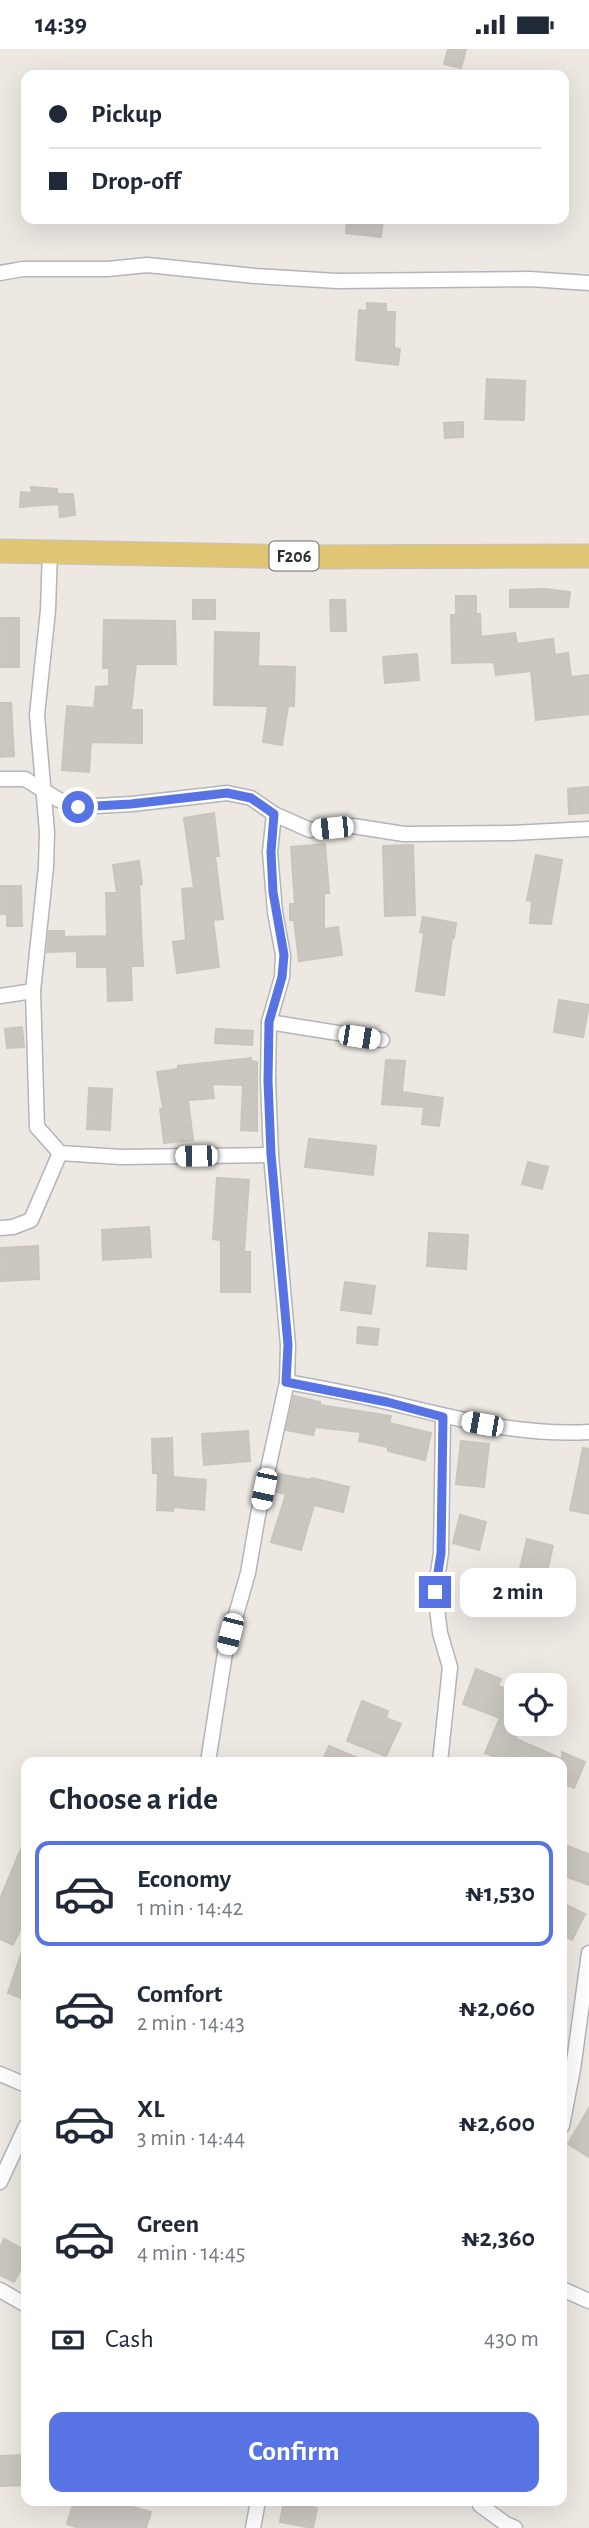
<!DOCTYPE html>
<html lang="en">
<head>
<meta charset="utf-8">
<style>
	:root { --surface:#fff; --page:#f6f6f7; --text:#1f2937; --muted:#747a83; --line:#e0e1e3; --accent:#5874e4 }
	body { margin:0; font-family:"Alegreya Sans",sans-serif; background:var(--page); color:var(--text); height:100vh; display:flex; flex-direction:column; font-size:26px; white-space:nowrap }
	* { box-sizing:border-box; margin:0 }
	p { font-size:23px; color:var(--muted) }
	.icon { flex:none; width:38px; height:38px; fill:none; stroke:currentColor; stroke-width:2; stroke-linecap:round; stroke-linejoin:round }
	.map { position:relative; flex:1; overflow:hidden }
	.sheet { position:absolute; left:21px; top:1708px; width:546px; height:749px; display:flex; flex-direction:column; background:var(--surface); border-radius:14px; box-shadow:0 7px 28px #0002 }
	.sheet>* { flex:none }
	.top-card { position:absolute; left:21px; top:21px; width:548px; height:154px; border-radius:14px; box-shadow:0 7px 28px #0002; display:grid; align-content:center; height:154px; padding:0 28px; background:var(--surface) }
	.fabs { position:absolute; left:504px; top:1624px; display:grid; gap:14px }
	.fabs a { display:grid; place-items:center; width:63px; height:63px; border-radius:14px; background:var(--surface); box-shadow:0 7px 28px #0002; font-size:35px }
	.end { position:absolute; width:32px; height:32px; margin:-16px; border:9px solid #5874e4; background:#fff; box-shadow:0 0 0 4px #fff }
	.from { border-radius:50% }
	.bubble { position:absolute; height:49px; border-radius:14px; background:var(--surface); box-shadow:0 7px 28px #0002; font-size:23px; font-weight:700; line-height:49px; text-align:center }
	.car { position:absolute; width:21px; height:42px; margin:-21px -10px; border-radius:9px; box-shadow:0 0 5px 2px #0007; background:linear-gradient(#fff 24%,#345 0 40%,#fff 0 76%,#345 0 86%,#fff 0) }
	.top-card b { display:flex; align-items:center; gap:24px; height:66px; font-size:26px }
	.top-card b+b { border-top:2px solid var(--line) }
	.top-card i { width:18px; height:18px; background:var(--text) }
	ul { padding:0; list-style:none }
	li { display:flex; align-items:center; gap:21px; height:105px; margin:0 14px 10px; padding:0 14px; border:4px solid transparent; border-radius:14px }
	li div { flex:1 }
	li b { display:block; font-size:26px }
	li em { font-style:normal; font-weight:700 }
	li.current { border-color:var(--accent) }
	li>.icon { width:63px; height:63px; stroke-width:1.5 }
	h2 { padding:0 28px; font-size:32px; line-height:84px }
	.pay { display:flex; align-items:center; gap:18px; height:77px; padding:0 28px; font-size:26px }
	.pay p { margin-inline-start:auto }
	.primary-button { display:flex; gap:14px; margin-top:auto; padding:14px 28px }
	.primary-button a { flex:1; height:80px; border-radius:14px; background:var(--accent); color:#fff; font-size:28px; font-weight:700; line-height:80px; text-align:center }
	.status { display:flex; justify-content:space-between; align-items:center; height:49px; padding:0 35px; background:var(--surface); direction:ltr }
	.status svg { height:19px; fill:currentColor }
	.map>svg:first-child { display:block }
</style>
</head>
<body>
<div class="status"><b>14:39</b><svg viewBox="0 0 49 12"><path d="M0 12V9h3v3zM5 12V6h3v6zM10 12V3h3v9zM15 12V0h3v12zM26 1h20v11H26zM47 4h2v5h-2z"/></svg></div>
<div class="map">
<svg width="589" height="2479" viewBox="0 0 589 2479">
	<rect width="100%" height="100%" fill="#ede8e2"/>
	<g fill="#cac6c0" stroke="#c9c4bc" stroke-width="2">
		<polygon points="448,0 466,0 461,19 444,15"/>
		<polygon points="347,170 383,170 381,188 346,184"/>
		<polygon points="367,254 386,255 386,263 395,263 394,299 400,300 398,316 356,311 359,261 367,262"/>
		<polygon points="487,330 525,332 524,371 485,370"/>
		<polygon points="463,373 463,388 445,389 444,374"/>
		<polygon points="31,438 57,440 57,445 73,445 75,466 60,468 59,455 20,458 21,443 32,444"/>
		<polygon points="546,540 570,543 568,558 510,558 510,541"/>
		<polygon points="456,547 476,547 476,565 480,565 481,588 515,584 517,595 553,590 555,606 568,604 571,628 589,626 589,665 536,671 531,622 496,626 494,613 452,614 451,566 456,566"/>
		<rect x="193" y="551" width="22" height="19"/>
		<polygon points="330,551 345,551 346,582 331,582"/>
		<rect x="0" y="569" width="19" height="49"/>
		<polygon points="104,571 175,572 176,615 136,615 131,661 142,661 142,694 91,693 89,723 62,721 67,657 94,659 96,638 109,637 109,619 103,619"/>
		<polygon points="215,583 259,584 258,617 295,618 294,657 288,657 282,696 263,693 268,657 214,656"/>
		<polygon points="417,605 419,631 385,634 383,608"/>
		<polygon points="0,654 11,654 14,707 0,708"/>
		<polygon points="589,738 589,764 569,765 568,740"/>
		<polygon points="214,764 219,807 215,807 223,870 213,871 219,918 177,924 173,893 186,891 182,840 194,839 184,769"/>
		<polygon points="325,795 329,844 324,844 324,880 338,878 342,906 299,912 294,871 290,871 290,855 295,855 291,798"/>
		<polygon points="413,796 415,866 385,867 383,797"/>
		<polygon points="536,806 562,811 551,875 530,874 532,852 527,851"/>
		<polygon points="139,812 142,835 139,836 143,917 131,917 132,951 108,952 107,918 77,918 77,902 47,903 49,882 64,882 64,888 107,887 106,844 117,844 113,816"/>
		<polygon points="0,837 21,837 22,877 7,877 7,865 0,865"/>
		<polygon points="423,868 456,874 454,889 452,889 444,946 416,942 424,884 420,883"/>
		<polygon points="559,951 589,956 583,988 554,983"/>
		<polygon points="22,978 24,998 7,999 5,980"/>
		<polygon points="216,980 253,982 252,996 215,994"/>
		<polygon points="251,1009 251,1012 257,1013 257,1082 241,1081 243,1036 212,1035 214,1049 188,1051 193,1091 164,1094 160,1060 163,1059 157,1023 178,1020 178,1017"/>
		<polygon points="386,1011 405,1012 402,1043 443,1049 439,1077 422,1075 424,1058 382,1055"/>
		<polygon points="89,1039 112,1040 110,1081 87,1080"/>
		<polygon points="309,1090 376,1097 373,1126 305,1118"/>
		<polygon points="528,1113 548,1118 542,1140 522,1135"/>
		<polygon points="217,1129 249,1131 244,1203 250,1203 250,1243 221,1243 221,1191 213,1190"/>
		<polygon points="149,1178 151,1208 103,1211 102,1181"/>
		<polygon points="429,1184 468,1186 466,1220 427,1217"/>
		<polygon points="38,1197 39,1230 0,1232 0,1199"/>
		<polygon points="345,1233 375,1237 371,1265 341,1261"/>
		<polygon points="358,1278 379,1280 377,1296 357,1294"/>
		<polygon points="294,1347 320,1353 320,1356 391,1367 389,1374 431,1384 425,1411 388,1402 388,1398 359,1392 361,1383 315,1378 313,1386 286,1381"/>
		<polygon points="248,1382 250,1412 204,1416 202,1385"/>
		<polygon points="172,1389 173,1428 206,1431 204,1461 173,1458 173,1462 157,1461 158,1424 153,1424 152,1390"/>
		<polygon points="461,1392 489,1395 484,1438 456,1435"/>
		<polygon points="583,1399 589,1400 589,1465 570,1461"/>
		<polygon points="278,1425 312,1431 312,1429 349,1438 343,1463 314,1456 301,1501 271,1493 286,1445 275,1443"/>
		<polygon points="460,1466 486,1473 479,1501 453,1494"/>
		<polygon points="527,1490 553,1497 546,1526 520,1520"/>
		<polygon points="471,1521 501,1530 495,1548 465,1539"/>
		<polygon points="476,1620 501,1630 498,1637 516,1642 516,1690 562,1710 562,1703 585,1713 574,1739 562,1734 562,1713 506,1713 485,1704 500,1669 463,1655"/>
		<polygon points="362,1652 388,1662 386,1669 401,1675 386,1707 347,1692"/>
		<polygon points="329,1697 367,1713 322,1713"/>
		<polygon points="26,1788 26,1868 13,1896 0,1890 0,1850"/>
		<polygon points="562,1795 589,1805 589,1836 562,1826"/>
		<polygon points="562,1854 585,1865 572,1891 562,1886"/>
		<polygon points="24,1897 26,1897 26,1951 8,1944"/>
		<polygon points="589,2059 589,2108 568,2095"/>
		<polygon points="4,2190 26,2202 26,2210 14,2233 0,2226 0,2199"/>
		<polygon points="26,2406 26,2436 0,2437 0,2407"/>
		<polygon points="74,2452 110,2452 151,2463 146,2479 79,2479 67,2475"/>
		<polygon points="284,2452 317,2459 313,2479 280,2473"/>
	</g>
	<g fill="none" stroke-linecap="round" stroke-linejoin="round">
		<defs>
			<g id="minor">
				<polyline points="0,224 23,220 108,220 147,216 255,227 337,232 530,230 589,234"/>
				<polyline points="50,501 48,561 37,666 47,783 46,818 33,942 37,1078 60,1104 121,1108 271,1106"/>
				<polyline points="0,730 25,730 59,751 78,758 132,755 227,744 251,749 274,765 310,781 353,777 404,785 512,784 589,780"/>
				<polyline points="0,947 33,942"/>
				<polyline points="269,973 382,991"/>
				<polyline points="0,1179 13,1178 31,1171 60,1104"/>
				<path d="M287,1333C320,1339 354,1345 387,1353C454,1369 520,1387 589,1383"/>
				<polyline points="208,1713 225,1604 248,1524 258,1466 287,1333 288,1296 271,1106 268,1032 269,973 282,928 283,906 275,863 270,803 274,765"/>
				<polyline points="440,1713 450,1618 440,1584 435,1543 441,1504 443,1368"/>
				<polyline points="0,2025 26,2036"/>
				<polyline points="562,2077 573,2020 589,1904"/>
				<polyline points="0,2133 26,2077"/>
				<polyline points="562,2240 589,2252"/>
				<polyline points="0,2241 26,2256"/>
				<polyline points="480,2452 480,2456 506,2475 515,2479"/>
				<polyline points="253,2479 258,2452"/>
			</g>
			<polyline id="primary" points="0,502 300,508 589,507"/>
		</defs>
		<use href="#minor" stroke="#b3b4bc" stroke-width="17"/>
		<use href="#primary" stroke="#c4c4c4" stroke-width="25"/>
		<use href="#minor" stroke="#fff" stroke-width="14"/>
		<use href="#primary" stroke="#e0c574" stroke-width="23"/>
	</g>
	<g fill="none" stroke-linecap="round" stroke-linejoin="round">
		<polyline stroke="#5874e4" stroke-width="9" points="78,758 131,755 227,744 251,749 274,765 271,803 273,843 284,906 282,928 269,973 268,1032 271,1105 288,1296 286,1333 387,1353 443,1368 441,1504 435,1543"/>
	</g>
	<g text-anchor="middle" stroke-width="7" stroke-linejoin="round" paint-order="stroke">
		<rect fill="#fff" stroke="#6d6d6d" stroke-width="2" x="269.5" y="492.5" width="49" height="29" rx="5"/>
		<g font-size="18" font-weight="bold" fill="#2e2e2e">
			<text x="294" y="513">F206</text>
		</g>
	</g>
</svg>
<div class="fabs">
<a><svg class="icon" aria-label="locate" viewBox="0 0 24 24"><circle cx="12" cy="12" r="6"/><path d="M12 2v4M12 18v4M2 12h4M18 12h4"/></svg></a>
</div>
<i class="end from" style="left:78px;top:758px"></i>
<i class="end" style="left:435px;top:1543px"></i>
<div class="bubble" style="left:460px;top:1519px;width:116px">2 min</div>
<i class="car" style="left:332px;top:779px;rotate:264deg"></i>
<i class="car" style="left:359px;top:988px;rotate:99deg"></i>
<i class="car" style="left:196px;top:1107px;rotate:269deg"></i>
<i class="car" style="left:482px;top:1375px;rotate:280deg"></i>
<i class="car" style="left:264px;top:1440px;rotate:192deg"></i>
<i class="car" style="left:230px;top:1585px;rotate:194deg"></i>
<div class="top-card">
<b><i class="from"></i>Pickup</b>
<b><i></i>Drop-off</b>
</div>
<section class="sheet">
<h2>Choose a ride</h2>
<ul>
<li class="current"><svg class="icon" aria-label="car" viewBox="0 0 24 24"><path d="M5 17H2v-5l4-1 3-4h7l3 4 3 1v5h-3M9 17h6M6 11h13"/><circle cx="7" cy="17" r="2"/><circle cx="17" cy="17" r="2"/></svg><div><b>Economy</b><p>1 min · 14:42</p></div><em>₦1,530</em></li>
<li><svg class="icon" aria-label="car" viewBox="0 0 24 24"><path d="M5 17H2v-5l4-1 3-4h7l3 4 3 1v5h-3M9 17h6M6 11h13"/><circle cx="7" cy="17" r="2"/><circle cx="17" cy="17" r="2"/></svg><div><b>Comfort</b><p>2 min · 14:43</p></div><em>₦2,060</em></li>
<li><svg class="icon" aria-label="car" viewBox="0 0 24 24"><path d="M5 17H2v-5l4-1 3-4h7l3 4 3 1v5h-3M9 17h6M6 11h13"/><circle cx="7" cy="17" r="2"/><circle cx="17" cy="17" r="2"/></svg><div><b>XL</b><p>3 min · 14:44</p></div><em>₦2,600</em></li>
<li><svg class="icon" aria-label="car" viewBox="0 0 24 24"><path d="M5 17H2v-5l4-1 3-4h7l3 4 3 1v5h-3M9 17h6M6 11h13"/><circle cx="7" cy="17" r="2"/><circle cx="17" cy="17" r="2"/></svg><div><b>Green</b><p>4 min · 14:45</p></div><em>₦2,360</em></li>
</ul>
<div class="pay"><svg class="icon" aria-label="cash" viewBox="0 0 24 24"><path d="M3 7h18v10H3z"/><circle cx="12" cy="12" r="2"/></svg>Cash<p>430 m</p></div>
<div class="primary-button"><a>Confirm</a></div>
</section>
</div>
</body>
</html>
